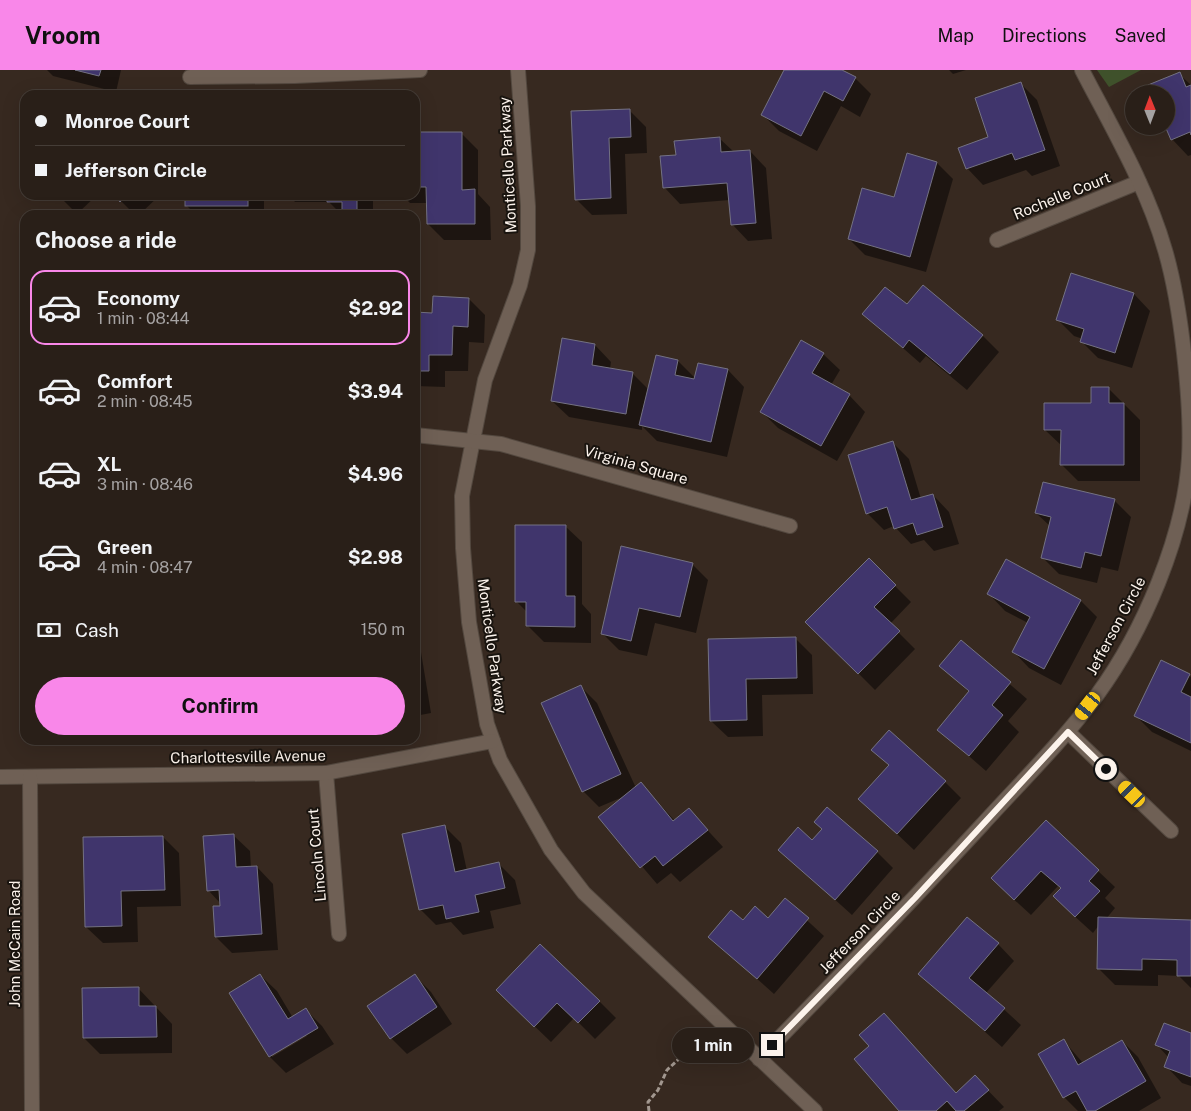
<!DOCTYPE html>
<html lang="en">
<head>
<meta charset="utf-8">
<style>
	:root { --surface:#291f18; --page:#312721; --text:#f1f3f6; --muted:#a5a2a2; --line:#453d37; --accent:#f987e9 }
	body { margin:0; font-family:"Public Sans",sans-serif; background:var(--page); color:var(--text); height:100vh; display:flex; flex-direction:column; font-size:19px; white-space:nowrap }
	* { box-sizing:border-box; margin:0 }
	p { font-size:16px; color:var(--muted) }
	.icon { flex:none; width:28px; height:28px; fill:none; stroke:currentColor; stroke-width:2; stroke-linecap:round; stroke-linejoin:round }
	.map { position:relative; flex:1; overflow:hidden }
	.drawer { position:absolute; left:20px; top:140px; width:400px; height:535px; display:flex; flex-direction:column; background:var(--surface); border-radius:15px; box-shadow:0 5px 20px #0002,0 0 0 1px var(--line) }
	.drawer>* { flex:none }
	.guide { position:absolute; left:20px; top:20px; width:400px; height:110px; border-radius:15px; box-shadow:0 5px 20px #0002,0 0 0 1px var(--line); display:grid; align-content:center; height:110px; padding:0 15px; background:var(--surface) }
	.needle { width:32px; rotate:359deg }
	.fabs { position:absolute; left:1125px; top:15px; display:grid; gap:10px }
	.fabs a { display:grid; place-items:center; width:50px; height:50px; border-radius:50%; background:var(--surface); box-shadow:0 5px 20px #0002,0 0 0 1px var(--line); font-size:25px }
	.end { position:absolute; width:22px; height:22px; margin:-11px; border:6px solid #fcf3ec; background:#111; box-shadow:0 0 0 2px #111 }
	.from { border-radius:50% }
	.bubble { position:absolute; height:35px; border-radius:18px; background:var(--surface); box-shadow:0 5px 20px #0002,0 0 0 1px var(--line); font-size:16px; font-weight:700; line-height:35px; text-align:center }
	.car { position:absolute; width:15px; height:30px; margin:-15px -8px; border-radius:6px; box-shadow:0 0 4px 1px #0007; background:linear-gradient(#f5c518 24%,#345 0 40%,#f5c518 0 76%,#345 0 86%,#f5c518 0) }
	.guide b { display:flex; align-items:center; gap:18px; height:48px; font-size:19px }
	.guide b+b { border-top:1px solid var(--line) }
	.guide i { width:12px; height:12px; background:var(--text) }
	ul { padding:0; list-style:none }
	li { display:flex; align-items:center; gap:15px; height:75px; margin:0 10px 8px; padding:0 5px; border:2px solid transparent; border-radius:15px }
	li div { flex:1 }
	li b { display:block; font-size:19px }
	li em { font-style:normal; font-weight:700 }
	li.selected { border-color:var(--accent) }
	li>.icon { width:45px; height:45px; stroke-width:1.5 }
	h2 { padding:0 15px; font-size:22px; line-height:60px }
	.pay { display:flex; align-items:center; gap:12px; height:55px; padding:0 15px; font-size:19px }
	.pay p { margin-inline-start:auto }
	.action { display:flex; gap:10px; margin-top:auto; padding:10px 15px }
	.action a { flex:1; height:58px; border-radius:30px; background:var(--accent); color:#111; font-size:20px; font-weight:700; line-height:58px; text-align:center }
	header { display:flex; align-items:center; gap:30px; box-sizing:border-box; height:70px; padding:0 25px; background:var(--accent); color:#111 }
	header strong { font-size:24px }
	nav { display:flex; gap:28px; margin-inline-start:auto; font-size:18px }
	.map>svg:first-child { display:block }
</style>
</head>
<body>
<header>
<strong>Vroom</strong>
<nav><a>Map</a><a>Directions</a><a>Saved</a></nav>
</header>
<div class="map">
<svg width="1191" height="1041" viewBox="0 0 1191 1041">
	<rect width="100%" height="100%" fill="#372920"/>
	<polygon fill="#3f512b" points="1097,0 1141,0 1109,17"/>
	<g fill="#0007" fill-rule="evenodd">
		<polygon points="47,0 121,0 116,22 53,6"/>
		<polygon points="786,0 840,0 855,8 871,24 860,47 841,36 817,81 779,61 762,44"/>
		<polygon points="949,0 966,0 953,4"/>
		<polygon points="1179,4 1191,15 1191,85 1188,86 1172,69"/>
		<polygon points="1021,14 1037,30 1060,96 1032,106 1026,100 983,115 967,98 990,68"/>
		<polygon points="629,40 646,57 647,83 625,84 627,144 592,145 576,129 572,43"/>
		<polygon points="461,63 478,80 478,124 490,137 491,170 444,170 428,154 428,133 410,133 402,125 415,125 415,64"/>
		<polygon points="719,68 734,82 750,81 766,98 772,169 748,171 732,154 730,130 680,134 664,117 677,86"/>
		<polygon points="937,93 953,109 926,202 865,185 849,169"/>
		<polygon points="58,125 97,125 77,144"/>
		<polygon points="115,125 160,125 139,145 135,145"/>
		<polygon points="186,125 264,125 264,145 196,145 186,135"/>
		<polygon points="289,125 373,125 373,145 342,145 329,132 295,132"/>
		<polygon points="1072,205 1134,224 1150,241 1132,298 1098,288 1082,272 1083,269 1074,266 1058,250"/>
		<polygon points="469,229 485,245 484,273 469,272 468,301 445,301 445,317 415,316 415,243 433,244"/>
		<polygon points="907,236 982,265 999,282 967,320 926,286 920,293 864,244"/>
		<polygon points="595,275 611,292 610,299 632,303 649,320 678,291 696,309 728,300 744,317 727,387 657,371 642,356 642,360 569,347 552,331"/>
		<polygon points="823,284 840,300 831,315 849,325 865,342 837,391 778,358 762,342"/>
		<polygon points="1108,318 1140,350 1140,411 1078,411 1061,394 1062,376 1045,360 1092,334"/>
		<polygon points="893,373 909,389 921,429 933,425 949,442 959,474 934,481 924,470 911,474 894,456 884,460 867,443"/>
		<polygon points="415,424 421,430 421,494 415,494"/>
		<polygon points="1114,430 1131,447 1118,501 1101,497 1097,513 1059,504 1043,488 1050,456 1036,443"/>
		<polygon points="565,456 582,472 582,534 591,544 591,573 544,572 528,556 528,543 516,531"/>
		<polygon points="869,490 911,532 890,554 915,579 875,620 807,552"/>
		<polygon points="1007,491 1081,531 1097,547 1061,615 1029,598 1013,581 1028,553 1005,541 989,524"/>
		<polygon points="692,494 708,510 696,563 655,553 647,586 619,580 602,563"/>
		<polygon points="796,569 812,585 813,624 762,625 763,666 728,667 711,651 710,570"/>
		<polygon points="415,571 420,576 431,643 415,646"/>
		<polygon points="961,572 1027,629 1008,651 1019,662 986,701 939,660 970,623 941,596"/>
		<polygon points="1189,605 1191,607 1191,681 1152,662 1136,646"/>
		<polygon points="581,617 597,633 636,718 641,714 675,751 689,740 723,777 680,812 671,803 657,814 600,747 625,726 599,737 583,721"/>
		<polygon points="873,679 945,712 961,728 914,780 860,729 890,696"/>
		<polygon points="1046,752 1115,817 1105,828 1115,838 1106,849 1191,851 1191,918 1179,906 1158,905 1158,916 1115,915 1098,898 1099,855 1093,863 1071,843 1062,819 1058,816 1031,845 1009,825"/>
		<polygon points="444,756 461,773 467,801 499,794 515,810 521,834 490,841 494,858 463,865 451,852 436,855 420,839"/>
		<polygon points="823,759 877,782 893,798 852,845 780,780 812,772"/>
		<polygon points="233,765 250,781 251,798 257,797 273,814 278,880 232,883 216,867 221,834 208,820"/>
		<polygon points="163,767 179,783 181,836 137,837 138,872 103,873 86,857"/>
		<polygon points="785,830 824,866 774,924 710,867 743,852 768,850"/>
		<polygon points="998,874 1014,891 986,923 1021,955 1002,977 920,904"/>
		<path d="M260,905L277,921L293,948L306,940L322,956L334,974L286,1003L270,987ZM305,964L307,966L272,987V984Z"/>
		<polygon points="415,906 431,922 452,954 407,984 391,968"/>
		<polygon points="138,918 172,954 172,983 100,984 84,968"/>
		<polygon points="497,920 599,931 616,948 595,969 574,948 551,972"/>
		<polygon points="884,944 956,1024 975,1007 1004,1037 999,1041 901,1041"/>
		<polygon points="1191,964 1191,1016 1182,1013 1166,996 1169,988 1157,975"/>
		<polygon points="1064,971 1083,993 1122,971 1138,987 1161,1028 1139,1041 1078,1041 1064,1027"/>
	</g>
	<g fill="#40356c" stroke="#747283">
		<polygon points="75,0 101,0 99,6"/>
		<polygon points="784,0 842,0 856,7 843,31 824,21 801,66 761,45"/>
		<polygon points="1180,2 1186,17 1191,15 1191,65 1190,62 1171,70 1165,56 1166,24 1152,24 1148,15"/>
		<polygon points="1021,12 1045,80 1015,90 1012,83 966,99 958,78 988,67 975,28"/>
		<polygon points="630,39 631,67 609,68 611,128 575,130 571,41"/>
		<polygon points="415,62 462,62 462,120 475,119 475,154 427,154 426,117 415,117"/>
		<polygon points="720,67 721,82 750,80 756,153 731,155 727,113 663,118 660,86 676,85 674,71"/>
		<polygon points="907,83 937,92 910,187 848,169 862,118 894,127"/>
		<polygon points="113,125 127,125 120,132"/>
		<rect x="185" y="125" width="63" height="11"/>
		<polygon points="327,125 357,125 357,145 342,145 342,132 327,132"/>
		<polygon points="1071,203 1134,223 1115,283 1080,272 1084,259 1056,250"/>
		<polygon points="923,215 983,265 950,304 909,270 903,278 862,244 885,217 907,234"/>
		<polygon points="433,226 469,228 468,257 453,256 452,285 429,285 429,301 415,301 415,242 432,243"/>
		<polygon points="562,268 595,274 592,295 633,302 626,344 551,331"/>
		<polygon points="801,270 824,283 812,303 850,324 821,376 760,342"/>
		<polygon points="656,285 678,290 675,305 694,309 698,293 728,299 711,372 639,355"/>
		<polygon points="1091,317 1109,317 1109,333 1124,333 1124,395 1060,395 1061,360 1044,360 1044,333 1091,333"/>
		<polygon points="893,371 911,430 933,424 943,457 917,465 913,453 894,459 887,437 866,444 848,385"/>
		<polygon points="1043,412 1115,429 1101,486 1085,482 1081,498 1041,488 1051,447 1035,443"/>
		<polygon points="515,455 566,455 566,526 575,526 575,557 526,556 526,532 515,532"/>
		<polygon points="621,476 693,493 680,547 639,538 631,571 601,564"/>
		<polygon points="869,488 896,515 874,537 900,561 858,604 805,552"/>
		<polygon points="1006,489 1081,530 1044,599 1012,582 1030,547 987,524"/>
		<polygon points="796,567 797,608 746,609 747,650 710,651 708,569"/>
		<polygon points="961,570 1011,612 992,635 1003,645 969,686 937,660 969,621 939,596"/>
		<polygon points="1161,590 1190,604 1181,622 1191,627 1191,673 1134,646"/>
		<polygon points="581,615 621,704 582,722 541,633"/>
		<polygon points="889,660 946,711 897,764 858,729 889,695 871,680"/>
		<polygon points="641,712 673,751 689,738 708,760 663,796 655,786 640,798 598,747"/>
		<polygon points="827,737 878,781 835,830 778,780 798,757 812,770 822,759 814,752"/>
		<polygon points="1046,750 1099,800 1089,811 1100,821 1075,847 1053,826 1061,818 1041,801 1014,830 991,808"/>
		<polygon points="445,755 455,802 499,792 505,818 475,825 479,842 446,849 443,835 419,840 402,764"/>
		<polygon points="234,764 236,797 257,796 262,864 215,867 213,836 220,836 219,820 207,821 203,766"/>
		<polygon points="163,766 165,820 121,821 122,856 85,857 83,767"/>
		<polygon points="785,828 809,848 757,909 708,867 731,840 743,850 755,836 768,848"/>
		<polygon points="967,847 999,873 969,908 1005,938 985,961 918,904"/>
		<polygon points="1098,847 1191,850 1191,906 1177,906 1177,890 1142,889 1142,900 1097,899"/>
		<polygon points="540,874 600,931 578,953 557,933 534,957 496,920"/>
		<polygon points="260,904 288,949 306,938 318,958 269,987 229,923"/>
		<polygon points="415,904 437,937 390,969 367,936"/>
		<polygon points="139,917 139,936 156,936 157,967 83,968 82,918"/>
		<polygon points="884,943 956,1023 975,1005 989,1020 964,1041 956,1041 947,1031 936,1041 899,1041 854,989 869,976 859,965"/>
		<polygon points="1164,953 1191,963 1191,1007 1164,997 1170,981 1155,975"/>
		<polygon points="1064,969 1078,995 1122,970 1146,1011 1095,1041 1087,1041 1076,1021 1063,1028 1038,984"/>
	</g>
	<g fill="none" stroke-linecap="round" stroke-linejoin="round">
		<defs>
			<g id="minor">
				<polyline points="518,0 528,136 528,180 520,215 485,310 462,426 463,478 469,552 487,654 500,690 551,780 584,823 815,1041"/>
				<polyline points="190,7 295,6 420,0"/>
				<polyline points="997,170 1139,112"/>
				<polyline points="415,365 501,374 790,456"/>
				<polyline points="1068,662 1171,761"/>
				<polyline points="326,703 339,864"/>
				<polyline points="0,707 326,703 493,671"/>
				<polyline points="30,707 32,1041"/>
				<path d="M759,989C834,912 908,835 981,756C1020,713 1062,672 1097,625C1143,562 1184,467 1189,388C1191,353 1188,318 1184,283C1180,248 1175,214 1165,180C1147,117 1112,58 1082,0"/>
			</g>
		</defs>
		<use href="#minor" stroke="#53483f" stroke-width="16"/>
		<polyline stroke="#a2978f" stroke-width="3" stroke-dasharray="5 2.5" stroke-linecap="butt" points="649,1041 648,1032 658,1020 667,1000 708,962"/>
		<use href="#minor" stroke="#6f6055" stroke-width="14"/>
	</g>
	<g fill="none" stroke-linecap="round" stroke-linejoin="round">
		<polyline stroke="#fcf3ec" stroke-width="6" points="772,975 915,828 1068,662 1106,699"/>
	</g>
	<g text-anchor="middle" stroke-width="4" stroke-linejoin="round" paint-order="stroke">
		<g font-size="15" fill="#fcf3ec" stroke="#19140f">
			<text transform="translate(508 95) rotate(-93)" y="5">Monticello Parkway</text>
			<text transform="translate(1062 126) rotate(-22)" y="5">Rochelle Court</text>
			<text transform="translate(636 395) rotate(16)" y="5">Virginia Square</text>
			<text transform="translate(1116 556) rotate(-62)" y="5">Jefferson Circle</text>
			<text transform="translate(492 576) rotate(82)" y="5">Monticello Parkway</text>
			<text transform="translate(248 687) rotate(-1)" y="5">Charlottesville Avenue</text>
			<text transform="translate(317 785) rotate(-95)" y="5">Lincoln Court</text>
			<text transform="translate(860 862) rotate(-46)" y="5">Jefferson Circle</text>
			<text transform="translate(15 874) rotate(-90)" y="5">John McCain Road</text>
		</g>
	</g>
</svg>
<div class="fabs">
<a><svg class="needle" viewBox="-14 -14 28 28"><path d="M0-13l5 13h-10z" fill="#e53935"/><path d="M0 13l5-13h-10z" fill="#a5a2a2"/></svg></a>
</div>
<i class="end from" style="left:1106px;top:699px"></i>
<i class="end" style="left:772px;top:975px"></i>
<div class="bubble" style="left:672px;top:958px;width:82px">1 min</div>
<i class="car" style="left:1088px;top:636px;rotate:218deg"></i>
<i class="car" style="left:1132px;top:724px;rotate:314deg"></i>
<div class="guide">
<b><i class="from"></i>Monroe Court</b>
<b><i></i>Jefferson Circle</b>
</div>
<section class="drawer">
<h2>Choose a ride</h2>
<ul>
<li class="selected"><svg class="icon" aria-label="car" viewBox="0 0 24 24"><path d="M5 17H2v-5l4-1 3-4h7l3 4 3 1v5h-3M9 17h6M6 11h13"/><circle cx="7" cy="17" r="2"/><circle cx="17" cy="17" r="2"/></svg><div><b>Economy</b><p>1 min · 08:44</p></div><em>$2.92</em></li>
<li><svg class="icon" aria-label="car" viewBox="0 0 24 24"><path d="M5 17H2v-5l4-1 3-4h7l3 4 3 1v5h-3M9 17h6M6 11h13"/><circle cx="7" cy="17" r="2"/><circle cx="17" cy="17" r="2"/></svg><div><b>Comfort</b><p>2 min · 08:45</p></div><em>$3.94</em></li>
<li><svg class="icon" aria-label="car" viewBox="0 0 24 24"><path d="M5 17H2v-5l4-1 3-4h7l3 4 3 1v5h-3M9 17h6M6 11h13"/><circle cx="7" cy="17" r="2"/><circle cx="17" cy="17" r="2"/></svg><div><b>XL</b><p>3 min · 08:46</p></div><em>$4.96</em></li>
<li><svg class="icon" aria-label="car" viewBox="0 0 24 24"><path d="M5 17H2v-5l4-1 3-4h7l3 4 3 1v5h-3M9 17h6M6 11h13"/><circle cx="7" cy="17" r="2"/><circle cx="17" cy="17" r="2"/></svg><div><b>Green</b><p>4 min · 08:47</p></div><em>$2.98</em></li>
</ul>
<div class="pay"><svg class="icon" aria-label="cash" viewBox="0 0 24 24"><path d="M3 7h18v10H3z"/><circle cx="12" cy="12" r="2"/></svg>Cash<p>150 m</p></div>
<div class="action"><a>Confirm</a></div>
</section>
</div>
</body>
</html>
